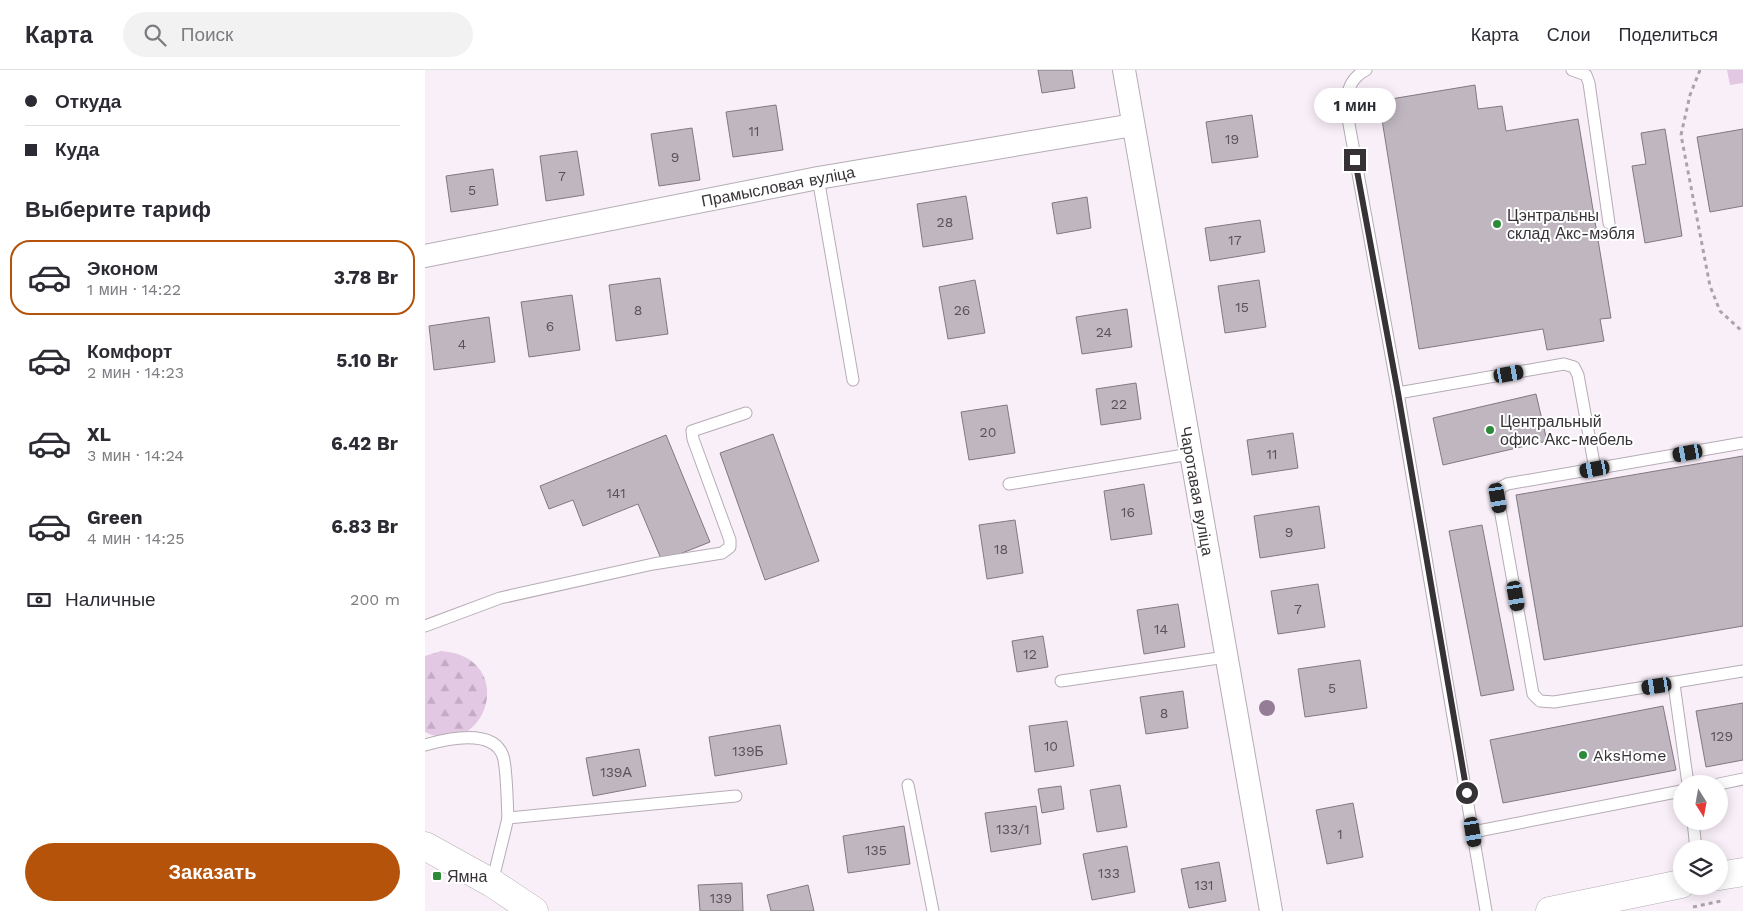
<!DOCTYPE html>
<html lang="ru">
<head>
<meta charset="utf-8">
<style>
	:root { --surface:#fff; --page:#f2f2f3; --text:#2b2b33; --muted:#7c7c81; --line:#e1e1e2; --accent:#b45309 }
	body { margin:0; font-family:"Work Sans",sans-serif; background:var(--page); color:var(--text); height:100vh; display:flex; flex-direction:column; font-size:19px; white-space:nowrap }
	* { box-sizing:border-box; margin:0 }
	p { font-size:16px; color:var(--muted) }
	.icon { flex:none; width:28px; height:28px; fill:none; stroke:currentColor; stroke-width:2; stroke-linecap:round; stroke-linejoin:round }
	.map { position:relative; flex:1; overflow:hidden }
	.sheet { display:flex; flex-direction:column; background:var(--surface); width:425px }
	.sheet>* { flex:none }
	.top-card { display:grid; align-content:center; height:110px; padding:0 25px; background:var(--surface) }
	.needle { width:32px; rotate:169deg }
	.controls { position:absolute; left:1248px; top:705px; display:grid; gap:10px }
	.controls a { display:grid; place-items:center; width:55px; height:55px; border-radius:50%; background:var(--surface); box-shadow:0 2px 12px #0003; font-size:25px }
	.end { position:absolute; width:22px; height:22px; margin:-11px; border:6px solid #363236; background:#fff; box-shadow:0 0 0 2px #fff }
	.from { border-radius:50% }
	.bubble { position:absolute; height:35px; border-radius:18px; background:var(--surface); box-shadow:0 2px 12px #0003; font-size:16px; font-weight:700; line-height:35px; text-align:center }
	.car { position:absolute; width:15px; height:30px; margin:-15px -8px; border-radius:6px; box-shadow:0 0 4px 1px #0007; background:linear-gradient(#222 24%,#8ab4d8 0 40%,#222 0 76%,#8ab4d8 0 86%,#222 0) }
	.top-card b { display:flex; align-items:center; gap:18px; height:48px; font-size:19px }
	.top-card b+b { border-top:1px solid var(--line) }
	.top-card i { width:12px; height:12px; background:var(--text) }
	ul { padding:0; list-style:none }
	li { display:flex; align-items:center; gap:15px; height:75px; margin:0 10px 8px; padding:0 15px; border:2px solid transparent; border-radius:20px }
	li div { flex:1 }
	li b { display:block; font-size:19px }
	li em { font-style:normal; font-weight:700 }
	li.current { border-color:var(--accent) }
	li>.icon { width:45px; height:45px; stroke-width:1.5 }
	h2 { padding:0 25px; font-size:22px; line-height:60px }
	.pay { display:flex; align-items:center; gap:12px; height:55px; padding:0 25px; font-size:19px }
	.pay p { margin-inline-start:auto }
	.action { display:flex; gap:10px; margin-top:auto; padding:10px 25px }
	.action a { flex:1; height:58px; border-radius:30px; background:var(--accent); color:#fff; font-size:20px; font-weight:700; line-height:58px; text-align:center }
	header { display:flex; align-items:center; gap:30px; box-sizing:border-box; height:70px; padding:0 25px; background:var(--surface); border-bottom:1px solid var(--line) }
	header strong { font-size:24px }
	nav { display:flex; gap:28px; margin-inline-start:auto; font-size:18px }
	.search { width:350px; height:45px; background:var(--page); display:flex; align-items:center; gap:12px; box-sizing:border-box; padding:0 18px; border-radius:28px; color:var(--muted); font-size:19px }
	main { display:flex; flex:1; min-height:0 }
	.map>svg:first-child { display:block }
</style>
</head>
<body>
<header>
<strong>Карта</strong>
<div class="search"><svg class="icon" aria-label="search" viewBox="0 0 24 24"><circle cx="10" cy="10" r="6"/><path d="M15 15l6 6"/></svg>Поиск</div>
<nav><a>Карта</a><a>Слои</a><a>Поделиться</a></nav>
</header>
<main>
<section class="sheet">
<div class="top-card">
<b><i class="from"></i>Откуда</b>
<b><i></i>Куда</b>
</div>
<h2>Выберите тариф</h2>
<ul>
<li class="current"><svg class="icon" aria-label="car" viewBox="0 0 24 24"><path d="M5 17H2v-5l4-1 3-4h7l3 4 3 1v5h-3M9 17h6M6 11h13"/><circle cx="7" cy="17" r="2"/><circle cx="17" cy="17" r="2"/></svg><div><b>Эконом</b><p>1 мин · 14:22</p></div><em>3.78 Br</em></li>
<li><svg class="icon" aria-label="car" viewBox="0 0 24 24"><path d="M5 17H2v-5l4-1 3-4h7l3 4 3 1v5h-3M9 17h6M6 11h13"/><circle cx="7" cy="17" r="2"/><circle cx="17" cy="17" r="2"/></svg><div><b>Комфорт</b><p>2 мин · 14:23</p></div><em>5.10 Br</em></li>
<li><svg class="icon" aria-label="car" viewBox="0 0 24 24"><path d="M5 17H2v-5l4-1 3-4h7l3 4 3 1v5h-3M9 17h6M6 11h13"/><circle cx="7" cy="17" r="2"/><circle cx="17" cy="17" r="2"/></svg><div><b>XL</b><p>3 мин · 14:24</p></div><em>6.42 Br</em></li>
<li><svg class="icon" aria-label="car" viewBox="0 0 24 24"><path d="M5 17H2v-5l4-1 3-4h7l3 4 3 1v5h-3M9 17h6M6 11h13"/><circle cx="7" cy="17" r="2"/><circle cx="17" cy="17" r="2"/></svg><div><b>Green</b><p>4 мин · 14:25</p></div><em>6.83 Br</em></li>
</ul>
<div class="pay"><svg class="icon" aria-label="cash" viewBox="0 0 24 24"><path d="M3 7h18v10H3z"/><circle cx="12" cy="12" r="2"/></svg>Наличные<p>200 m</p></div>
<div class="action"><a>Заказать</a></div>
</section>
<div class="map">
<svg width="1318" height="841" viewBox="0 0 1318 841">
	<defs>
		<pattern id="forest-firs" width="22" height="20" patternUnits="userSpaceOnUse" patternTransform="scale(1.25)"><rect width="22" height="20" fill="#e3c8e3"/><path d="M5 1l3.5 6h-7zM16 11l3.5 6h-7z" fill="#c3acc3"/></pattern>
	</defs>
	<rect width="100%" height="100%" fill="#f9eff9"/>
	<g fill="url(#forest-firs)">
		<polygon points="1302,0 1318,0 1318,13 1305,15"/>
		<path d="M16,581C95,587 61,692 0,662V586Z"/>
	</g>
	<g fill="#bfb6bf" stroke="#817881">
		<polygon points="613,0 647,0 650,18 617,23"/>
		<polygon points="1050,15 1053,39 1077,36 1081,61 1153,49 1186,248 1175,249 1179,271 1122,280 1118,259 994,279 954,31"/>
		<polygon points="351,35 358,80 308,87 301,42"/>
		<polygon points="827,45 833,87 787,93 781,52"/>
		<polygon points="267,58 275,110 234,116 226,64"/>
		<polygon points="1240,59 1257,166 1220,173 1207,96 1221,94 1216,63"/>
		<polygon points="1318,59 1318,136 1285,142 1272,67"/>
		<polygon points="152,81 159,125 121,131 115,86"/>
		<polygon points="68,99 73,135 26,142 21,106"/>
		<polygon points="541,126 548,169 498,177 492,134"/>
		<polygon points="662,127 666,158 632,164 627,133"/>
		<polygon points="835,150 840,182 785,191 780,158"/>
		<polygon points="235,208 243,264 191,271 184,215"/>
		<polygon points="550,210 560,263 523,269 514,217"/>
		<polygon points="834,210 841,257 800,263 793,216"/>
		<polygon points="147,225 155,280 104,287 96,232"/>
		<polygon points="702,239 707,277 657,284 651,247"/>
		<polygon points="64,247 70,292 9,300 4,256"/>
		<polygon points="711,313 716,349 676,355 671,319"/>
		<polygon points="1111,324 1122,371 1018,395 1008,348"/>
		<polygon points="582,335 590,383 544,390 536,342"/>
		<polygon points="868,363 873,398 827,405 822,370"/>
		<polygon points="348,364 394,491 340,510 295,383"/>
		<polygon points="241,365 285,472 237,491 213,434 158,456 148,430 124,439 115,416"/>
		<polygon points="1318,386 1318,556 1119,590 1091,425"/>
		<polygon points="719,414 727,464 686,470 679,421"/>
		<polygon points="894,436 900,478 835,488 829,446"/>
		<polygon points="590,450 598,503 562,509 554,455"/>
		<polygon points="1057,455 1089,620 1056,626 1024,461"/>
		<polygon points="893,514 900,557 853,564 846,521"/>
		<polygon points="753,534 760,577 719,584 712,540"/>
		<polygon points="618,566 623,597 592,602 587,571"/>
		<polygon points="935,590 942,638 880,647 873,599"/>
		<polygon points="758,621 763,658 721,664 715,627"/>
		<polygon points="1318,633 1318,690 1281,697 1271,641"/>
		<polygon points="1238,636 1251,700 1078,733 1065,670"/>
		<polygon points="642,651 649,696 610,702 604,656"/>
		<polygon points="355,655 362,694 290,706 284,667"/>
		<polygon points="214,679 221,716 168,726 161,688"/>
		<polygon points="695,715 702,757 672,762 665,720"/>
		<polygon points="636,716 639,739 617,743 613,719"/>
		<polygon points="928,733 938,787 902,794 891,740"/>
		<polygon points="611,736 616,774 566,782 560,743"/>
		<polygon points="479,756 485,794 423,803 418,766"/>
		<polygon points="702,776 710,822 667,830 658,784"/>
		<polygon points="794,792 801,831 764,838 756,799"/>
		<polygon points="317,813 318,841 275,841 273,815"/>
		<polygon points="383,815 389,841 346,841 342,825"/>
	</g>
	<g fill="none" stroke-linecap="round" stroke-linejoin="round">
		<defs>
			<g id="service">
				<path d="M941,0C927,7 924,17 920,32L973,323L1061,841"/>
				<polyline points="1147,0 1161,5 1164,13 1184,153"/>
				<polyline points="393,108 428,310"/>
				<polyline points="973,323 1139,294 1149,297 1153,305 1170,399"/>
				<polyline points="1318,373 1082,414 1075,418 1073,428 1108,624 1115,631 1129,632 1318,601"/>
				<polyline points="584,414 765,384"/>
				<polyline points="0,556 75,528 228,494 297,483 305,477 305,470 268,369 267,361 321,343"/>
				<polyline points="636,611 801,587"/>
				<polyline points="1249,614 1263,714"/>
				<path d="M0,675C21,669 68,658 78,686C82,699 82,732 83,748"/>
				<polyline points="1294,714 1318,709"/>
				<polyline points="483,715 508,841"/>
				<polyline points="1268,751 1271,779"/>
				<polyline points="1048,762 1256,721"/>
				<polyline points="67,813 83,748 311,726"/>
			</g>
			<g id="minor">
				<polyline points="699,0 846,841"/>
				<polyline points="0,186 393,108 708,55"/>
			</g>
			<g id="tertiary">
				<polyline points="0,776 67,813 109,841"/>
				<polyline points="1294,806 1318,802"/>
				<polyline points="1125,841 1256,814"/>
			</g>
		</defs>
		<use href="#service" stroke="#b5acb5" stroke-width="13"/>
		<use href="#minor" stroke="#b5acb5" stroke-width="24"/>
		<use href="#tertiary" stroke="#b5acb5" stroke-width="29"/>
		<g stroke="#aba3ab" stroke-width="3" stroke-dasharray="4 4" stroke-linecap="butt">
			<polyline points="1275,0 1265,25 1256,65 1285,216 1295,241 1318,262"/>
			<polyline points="1268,837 1296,831"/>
		</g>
		<use href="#service" stroke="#fff" stroke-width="11"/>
		<use href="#minor" stroke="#fff" stroke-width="22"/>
		<use href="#tertiary" stroke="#fff" stroke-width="28"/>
	</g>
	<circle fill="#957c97" cx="842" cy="638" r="8"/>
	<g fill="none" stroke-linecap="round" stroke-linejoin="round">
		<polyline stroke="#363236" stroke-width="6" points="930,90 973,323 1042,723"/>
	</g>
	<g fill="#2e8a3b" stroke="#fff" stroke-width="2">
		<circle cx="1072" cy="154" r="5"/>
		<circle cx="1065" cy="360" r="5"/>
		<circle cx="1158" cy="685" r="5"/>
		<rect x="7" y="801" width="10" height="10" rx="2.5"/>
	</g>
	<g text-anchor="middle" stroke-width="4" stroke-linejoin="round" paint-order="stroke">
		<g font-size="14" fill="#585358">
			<text x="329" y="66">11</text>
			<text x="807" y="74">19</text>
			<text x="250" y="92">9</text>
			<text x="137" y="111">7</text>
			<text x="47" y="125">5</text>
			<text x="520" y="157">28</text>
			<text x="810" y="175">17</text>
			<text x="817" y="242">15</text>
			<text x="213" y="245">8</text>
			<text x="537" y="245">26</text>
			<text x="125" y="261">6</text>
			<text x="679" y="267">24</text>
			<text x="37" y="279">4</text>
			<text x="694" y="339">22</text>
			<text x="563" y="367">20</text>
			<text x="847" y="389">11</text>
			<text x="191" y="428">141</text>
			<text x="703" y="447">16</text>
			<text x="864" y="467">9</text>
			<text x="576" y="484">18</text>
			<text x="873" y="544">7</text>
			<text x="736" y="564">14</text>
			<text x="605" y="589">12</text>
			<text x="907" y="623">5</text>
			<text x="739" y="648">8</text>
			<text x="1297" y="671">129</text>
			<text x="626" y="681">10</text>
			<text x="323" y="686">139Б</text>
			<text x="191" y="707">139А</text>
			<text x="588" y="764">133/1</text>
			<text x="915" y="769">1</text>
			<text x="451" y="785">135</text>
			<text x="684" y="808">133</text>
			<text x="779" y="820">131</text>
			<text x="296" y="833">139</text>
		</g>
		<g font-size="16" fill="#363236" stroke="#fff">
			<text transform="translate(353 116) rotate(-11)" y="6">Прамысловая вуліца</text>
			<text transform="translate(772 421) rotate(80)" y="6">Чаротавая вуліца</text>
		</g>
		<g font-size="16" fill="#363236" stroke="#fff" text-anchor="start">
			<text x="1082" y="151">Цэнтральны<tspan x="1082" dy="18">склад Акс-мэбля</tspan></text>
			<text x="1075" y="357">Центральный<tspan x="1075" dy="18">офис Акс-мебель</tspan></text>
			<text x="1168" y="691">AksHome</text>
			<text x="22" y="812">Ямна</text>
		</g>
	</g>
</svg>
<div class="controls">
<a><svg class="needle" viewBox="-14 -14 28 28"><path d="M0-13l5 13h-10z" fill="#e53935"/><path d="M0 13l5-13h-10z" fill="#7c7c81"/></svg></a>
<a><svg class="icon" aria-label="layers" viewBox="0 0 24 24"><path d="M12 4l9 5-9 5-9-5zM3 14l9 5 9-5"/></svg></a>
</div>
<i class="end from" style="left:1042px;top:723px"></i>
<i class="end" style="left:930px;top:90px"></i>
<div class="bubble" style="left:889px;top:18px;width:82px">1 мин</div>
<i class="car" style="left:1084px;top:304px;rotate:80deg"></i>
<i class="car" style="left:1263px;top:383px;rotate:260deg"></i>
<i class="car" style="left:1170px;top:399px;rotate:260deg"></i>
<i class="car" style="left:1073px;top:428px;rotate:170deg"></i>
<i class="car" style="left:1091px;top:526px;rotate:170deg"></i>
<i class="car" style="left:1232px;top:616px;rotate:261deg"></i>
<i class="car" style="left:1048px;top:762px;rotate:171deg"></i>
</div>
</main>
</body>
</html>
